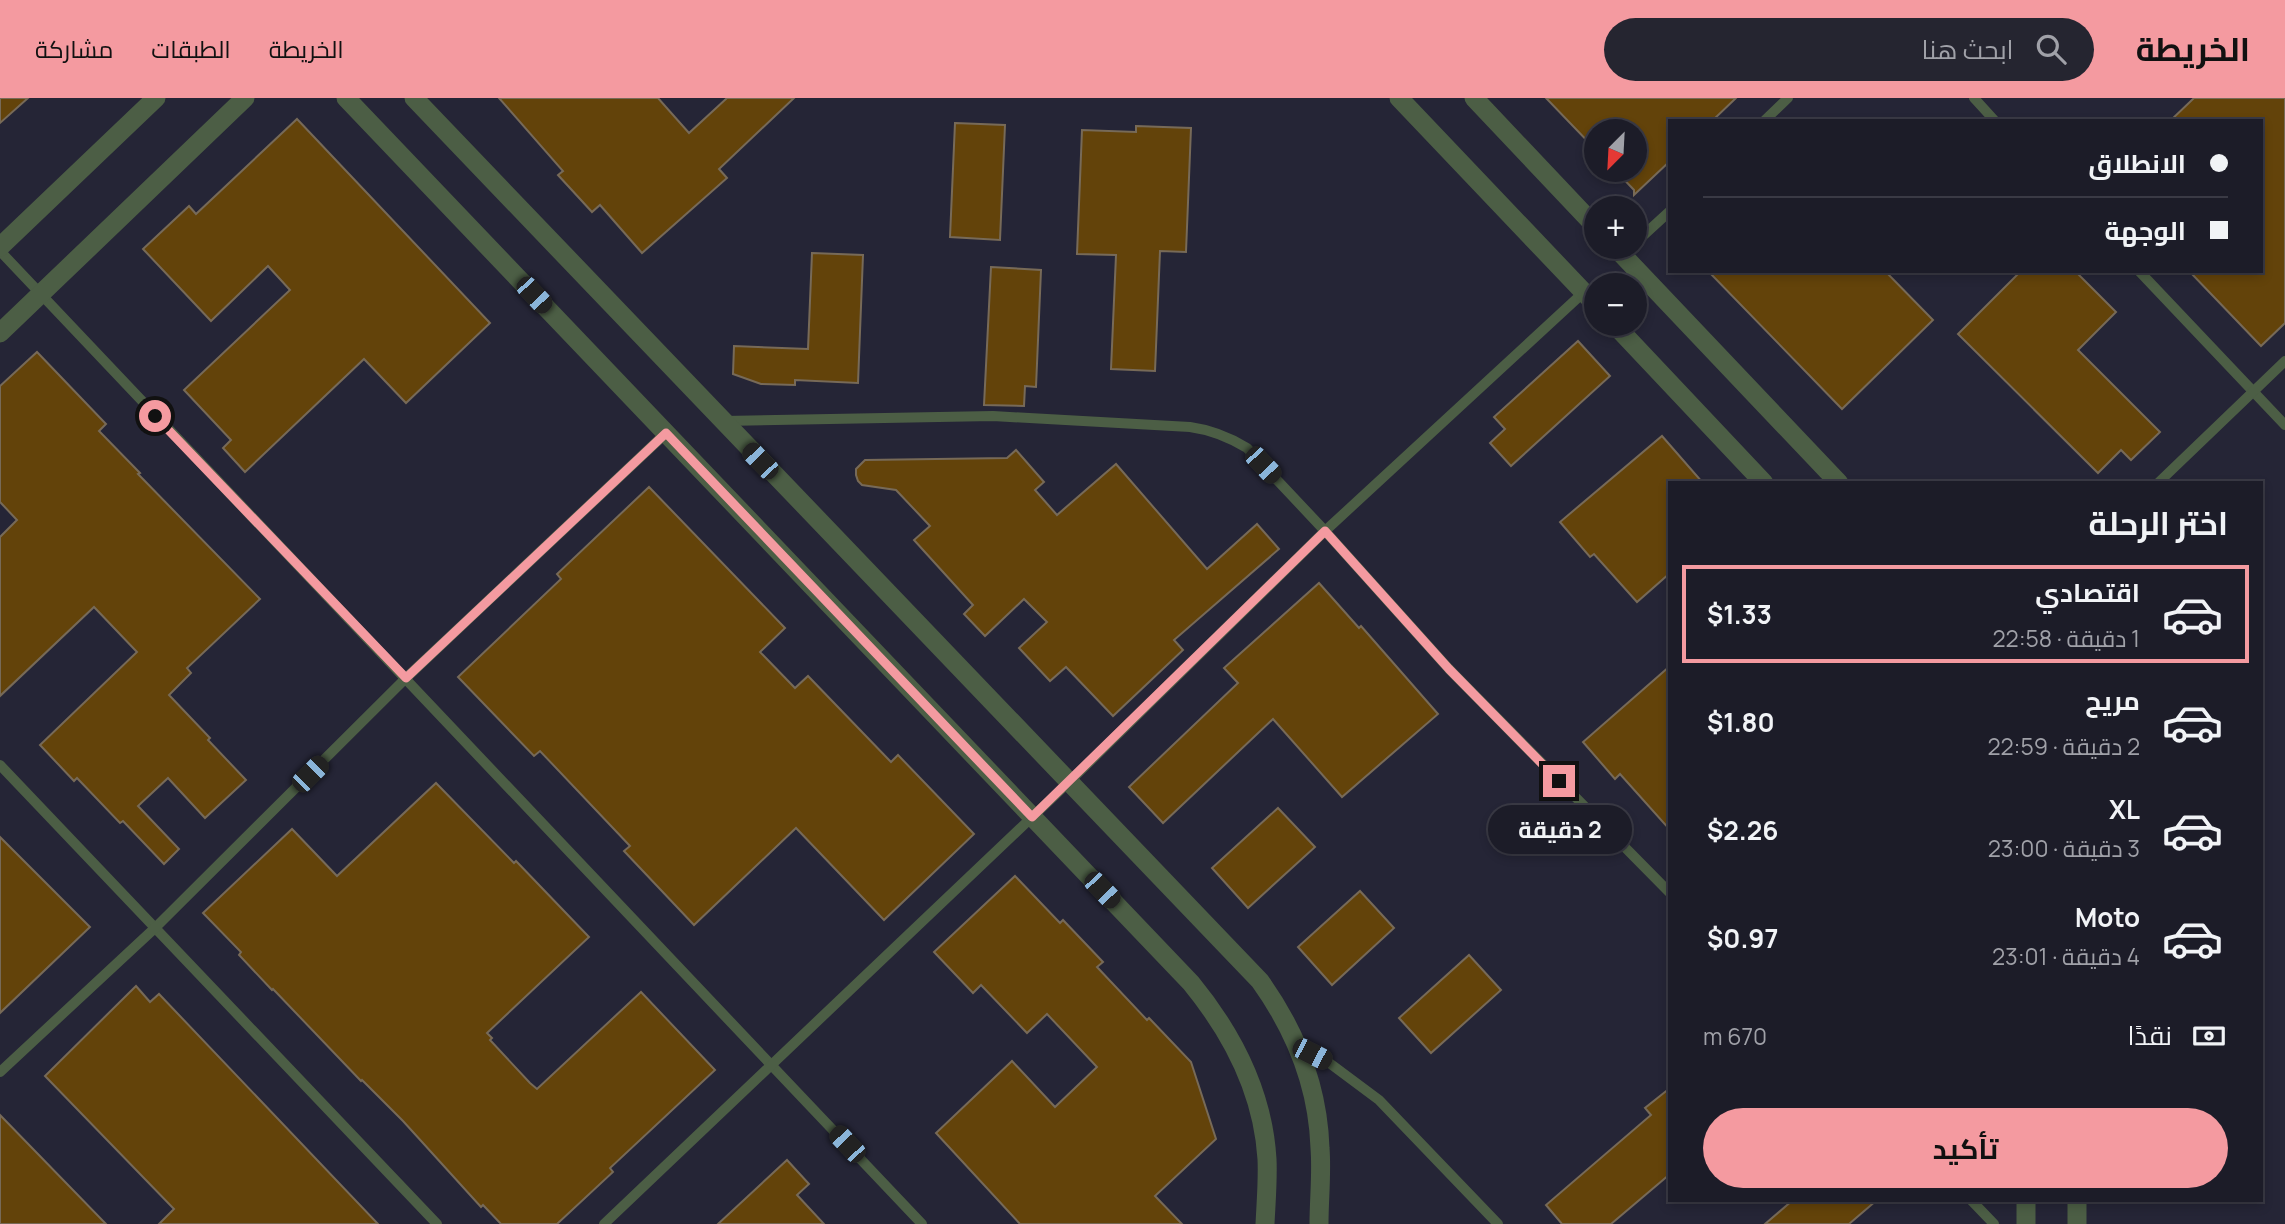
<!DOCTYPE html>
<html lang="ar">
<head>
<meta charset="utf-8">
<style>
	:root { --surface:#1c1c28; --page:#252530; --text:#f1f3f6; --muted:#a0a1a8; --line:#3a3a45; --accent:#f49aa0 }
	body { margin:0; font-family:Manrope,Cairo,sans-serif; background:var(--page); color:var(--text); direction:rtl; height:100vh; display:flex; flex-direction:column; font-size:26px; white-space:nowrap }
	* { box-sizing:border-box; margin:0 }
	p { font-size:23px; color:var(--muted) }
	.icon { flex:none; width:38px; height:38px; fill:none; stroke:currentColor; stroke-width:2; stroke-linecap:round; stroke-linejoin:round }
	.map { position:relative; flex:1; overflow:hidden; direction:ltr }
	.panel { position:absolute; left:1668px; top:383px; width:595px; height:721px; display:flex; flex-direction:column; background:var(--surface); border-radius:0px; box-shadow:0 4px 10px #0003,0 0 0 2px var(--line); direction:rtl }
	.panel>* { flex:none }
	.hud { position:absolute; left:1668px; top:21px; width:595px; height:154px; border-radius:0px; box-shadow:0 4px 10px #0003,0 0 0 2px var(--line); direction:rtl; display:grid; align-content:center; height:154px; padding:0 35px; background:var(--surface) }
	.needle { width:46px; rotate:204deg }
	.tools { position:absolute; left:1584px; top:21px; display:grid; gap:14px }
	.tools a { display:grid; place-items:center; width:63px; height:63px; border-radius:50%; background:var(--surface); box-shadow:0 4px 10px #0003,0 0 0 2px var(--line); font-size:35px }
	.end { position:absolute; width:32px; height:32px; margin:-16px; border:9px solid #f49aa0; background:#111; box-shadow:0 0 0 4px #111 }
	.from { border-radius:50% }
	.bubble { position:absolute; height:49px; border-radius:24px; background:var(--surface); box-shadow:0 4px 10px #0003,0 0 0 2px var(--line); font-size:23px; font-weight:700; line-height:49px; text-align:center; direction:rtl }
	.car { position:absolute; width:21px; height:42px; margin:-21px -10px; border-radius:9px; box-shadow:0 0 5px 2px #0007; background:linear-gradient(#222 24%,#8ab4d8 0 40%,#222 0 76%,#8ab4d8 0 86%,#222 0) }
	.hud b { display:flex; align-items:center; gap:24px; height:66px; font-size:26px }
	.hud b+b { border-top:2px solid var(--line) }
	.hud i { width:18px; height:18px; background:var(--text) }
	ul { padding:0; list-style:none }
	li { display:flex; align-items:center; gap:21px; height:98px; margin:0 14px 10px; padding:0 21px; border:4px solid transparent; border-radius:0px }
	li div { flex:1 }
	li b { display:block; font-size:26px }
	li em { font-style:normal; font-weight:700 }
	li.on { border-color:var(--accent) }
	li>.icon { width:63px; height:63px; stroke-width:1.5 }
	h2 { padding:0 35px; font-size:32px; line-height:84px }
	.pay { display:flex; align-items:center; gap:18px; height:77px; padding:0 35px; font-size:26px }
	.pay p { margin-inline-start:auto }
	.cta { display:flex; gap:14px; margin-top:auto; padding:14px 35px }
	.cta a { flex:1; height:80px; border-radius:42px; background:var(--accent); color:#111; font-size:28px; font-weight:700; line-height:80px; text-align:center }
	header { display:flex; align-items:center; gap:42px; box-sizing:border-box; height:98px; padding:0 35px; background:var(--accent); color:#111 }
	header strong { font-size:33px }
	nav { display:flex; gap:38px; margin-inline-start:auto; font-size:24px }
	.search { width:490px; height:63px; background:var(--page); display:flex; align-items:center; gap:18px; box-sizing:border-box; padding:0 24px; border-radius:38px; color:var(--muted); font-size:26px }
	.map>svg:first-child { display:block }
</style>
</head>
<body>
<header>
<strong>الخريطة</strong>
<div class="search"><svg class="icon" aria-label="search" viewBox="0 0 24 24"><circle cx="10" cy="10" r="6"/><path d="M15 15l6 6"/></svg>ابحث هنا</div>
<nav><a>الخريطة</a><a>الطبقات</a><a>مشاركة</a></nav>
</header>
<div class="map">
<svg width="2285" height="1126" viewBox="0 0 2285 1126">
	<rect width="100%" height="100%" fill="#252536"/>
	<g fill="#63430a" stroke="#776a58" stroke-width="2">
		<polygon points="0,0 28,0 0,25"/>
		<polygon points="499,0 658,0 689,35 727,0 794,0 719,71 727,80 642,155 600,107 592,114 558,77 563,73"/>
		<polygon points="1546,0 1736,0 1712,23 1670,23 1670,63 1634,97 1634,92 1615,72 1634,72 1634,33 1596,33 1596,52"/>
		<polygon points="2194,0 2285,0 2285,225 2261,248 2189,173 2261,173 2261,23 2170,23"/>
		<polygon points="297,21 490,225 406,305 364,261 245,374 223,350 231,342 184,292 290,192 268,168 211,223 143,151 189,108 196,116"/>
		<polygon points="955,25 1005,27 1000,142 950,139"/>
		<polygon points="1136,28 1191,30 1186,154 1160,153 1155,273 1111,271 1116,157 1077,156 1082,32 1136,34"/>
		<polygon points="812,155 863,157 858,285 795,282 795,287 761,286 733,276 734,248 808,251"/>
		<polygon points="991,169 1041,172 1036,289 1025,288 1024,308 984,307"/>
		<polygon points="1708,173 1885,173 1933,222 1842,311"/>
		<polygon points="2021,173 2075,173 2116,214 2078,252 2160,334 2131,362 2121,352 2098,375 1958,236"/>
		<polygon points="1578,243 1610,278 1511,368 1490,345 1505,331 1494,319"/>
		<polygon points="37,254 106,326 99,333 140,375 138,376 260,501 187,570 191,575 169,597 210,640 208,642 246,682 205,720 168,680 138,708 179,751 164,766 123,723 120,725 77,680 74,683 40,647 137,554 94,509 0,598 0,439 17,422 0,404 0,288"/>
		<polygon points="1662,338 1703,385 1670,385 1670,475 1637,504 1594,456 1590,459 1560,424"/>
		<polygon points="1016,352 1044,384 1035,392 1057,417 1116,366 1207,471 1257,426 1279,451 1174,542 1183,552 1113,618 1066,569 1050,583 1019,550 1047,524 1024,501 985,538 964,516 973,507 914,442 930,428 896,392 862,387 858,383 856,377 856,371 865,362 1007,360"/>
		<polygon points="649,389 785,530 760,554 795,590 808,578 891,664 898,657 974,736 884,822 796,730 694,827 624,753 630,748 540,653 534,658 458,579 561,481 557,476"/>
		<polygon points="1319,485 1359,530 1361,528 1438,616 1342,699 1273,621 1163,725 1129,689 1238,585 1224,570"/>
		<polygon points="1670,568 1670,732 1620,676 1615,681 1583,644"/>
		<polygon points="436,685 514,765 516,763 589,839 487,935 492,940 490,942 530,985 537,991 641,894 715,972 610,1070 613,1074 557,1126 501,1126 483,1107 481,1109 403,1023 362,982 361,983 273,891 272,892 239,857 241,854 203,815 292,731 337,778"/>
		<polygon points="1278,710 1315,749 1248,810 1212,770"/>
		<polygon points="0,739 90,829 0,915"/>
		<polygon points="1015,778 1060,825 1063,822 1103,864 1097,869 1147,922 1149,920 1191,964 1216,1041 1155,1098 1182,1126 1020,1126 936,1035 1012,963 1055,1009 1097,969 1047,916 1027,935 981,887 973,895 934,854"/>
		<polygon points="1360,793 1394,830 1332,887 1298,849"/>
		<polygon points="1469,857 1501,892 1431,955 1399,920"/>
		<polygon points="136,888 150,904 159,896 378,1126 159,1126 174,1111 45,978"/>
		<polygon points="1670,990 1670,1076 1611,1126 1562,1126 1546,1107 1651,1017 1645,1010"/>
		<polygon points="0,1017 106,1126 0,1126"/>
		<polygon points="787,1062 809,1086 797,1097 824,1126 718,1126"/>
		<polygon points="1793,1102 1877,1102 1849,1126 1765,1126"/>
	</g>
	<g fill="none" stroke-linecap="round" stroke-linejoin="round">
		<g stroke="#4c5e45" stroke-width="10">
			<polyline points="1974,0 1995,23"/>
			<polyline points="1764,23 1788,0"/>
			<polyline points="1634,146 1670,113"/>
			<polyline points="0,153 922,1126"/>
			<polyline points="2139,173 2285,327"/>
			<path d="M724,323L993,318L1190,329C1212,332 1229,339 1247,350L1325,433L1449,571L1670,795"/>
			<polyline points="2158,385 2285,263"/>
			<polyline points="0,667 437,1126"/>
			<polyline points="1298,948 1328,964 1379,1002 1498,1126"/>
			<polyline points="0,974 156,829 406,580 666,335"/>
			<polyline points="1971,1102 1994,1126"/>
			<polyline points="604,1126 1070,683 1325,433 1584,194"/>
		</g>
		<g stroke="#4c5e45" stroke-width="19">
			<polyline points="1399,0 1596,207"/>
			<polyline points="1474,0 1596,129"/>
			<polyline points="1615,149 1839,385"/>
			<polyline points="1614,226 1764,385"/>
			<polyline points="2026,1126 2026,1102"/>
			<polyline points="2077,1126 2077,1102"/>
		</g>
		<g stroke="#4c5e45" stroke-width="19">
			<path d="M346,0L1191,885C1232,935 1263,995 1267,1061C1268,1082 1266,1105 1265,1126"/>
			<path d="M414,0L1260,883C1295,932 1318,988 1320,1050C1322,1075 1319,1101 1319,1126"/>
			<polyline points="0,149 156,0"/>
			<polyline points="0,235 245,0"/>
		</g>
	</g>
	<g fill="none" stroke-linecap="round" stroke-linejoin="round">
		<polyline stroke="#f49aa0" stroke-width="9" points="155,318 406,580 666,335 1032,719 1325,433 1449,571 1559,683"/>
	</g>
</svg>
<div class="tools">
<a><svg class="needle" viewBox="-14 -14 28 28"><path d="M0-13l5 13h-10z" fill="#e53935"/><path d="M0 13l5-13h-10z" fill="#a0a1a8"/></svg></a>
<a>+</a>
<a>−</a>
</div>
<i class="end from" style="left:155px;top:318px"></i>
<i class="end" style="left:1559px;top:683px"></i>
<div class="bubble" style="left:1488px;top:707px;width:144px">2 دقيقة</div>
<i class="car" style="left:534px;top:197px;rotate:137deg"></i>
<i class="car" style="left:760px;top:363px;rotate:316deg"></i>
<i class="car" style="left:1263px;top:367px;rotate:137deg"></i>
<i class="car" style="left:310px;top:676px;rotate:45deg"></i>
<i class="car" style="left:1102px;top:792px;rotate:136deg"></i>
<i class="car" style="left:1312px;top:956px;rotate:117deg"></i>
<i class="car" style="left:847px;top:1046px;rotate:317deg"></i>
<div class="hud">
<b><i class="from"></i>الانطلاق</b>
<b><i></i>الوجهة</b>
</div>
<section class="panel">
<h2>اختر الرحلة</h2>
<ul>
<li class="on"><svg class="icon" aria-label="car" viewBox="0 0 24 24"><path d="M5 17H2v-5l4-1 3-4h7l3 4 3 1v5h-3M9 17h6M6 11h13"/><circle cx="7" cy="17" r="2"/><circle cx="17" cy="17" r="2"/></svg><div><b>اقتصادي</b><p>1 دقيقة · 22:58</p></div><em>$1.33</em></li>
<li><svg class="icon" aria-label="car" viewBox="0 0 24 24"><path d="M5 17H2v-5l4-1 3-4h7l3 4 3 1v5h-3M9 17h6M6 11h13"/><circle cx="7" cy="17" r="2"/><circle cx="17" cy="17" r="2"/></svg><div><b>مريح</b><p>2 دقيقة · 22:59</p></div><em>$1.80</em></li>
<li><svg class="icon" aria-label="car" viewBox="0 0 24 24"><path d="M5 17H2v-5l4-1 3-4h7l3 4 3 1v5h-3M9 17h6M6 11h13"/><circle cx="7" cy="17" r="2"/><circle cx="17" cy="17" r="2"/></svg><div><b>XL</b><p>3 دقيقة · 23:00</p></div><em>$2.26</em></li>
<li><svg class="icon" aria-label="car" viewBox="0 0 24 24"><path d="M5 17H2v-5l4-1 3-4h7l3 4 3 1v5h-3M9 17h6M6 11h13"/><circle cx="7" cy="17" r="2"/><circle cx="17" cy="17" r="2"/></svg><div><b>Moto</b><p>4 دقيقة · 23:01</p></div><em>$0.97</em></li>
</ul>
<div class="pay"><svg class="icon" aria-label="cash" viewBox="0 0 24 24"><path d="M3 7h18v10H3z"/><circle cx="12" cy="12" r="2"/></svg>نقدًا<p>670 m</p></div>
<div class="cta"><a>تأكيد</a></div>
</section>
</div>
</body>
</html>
